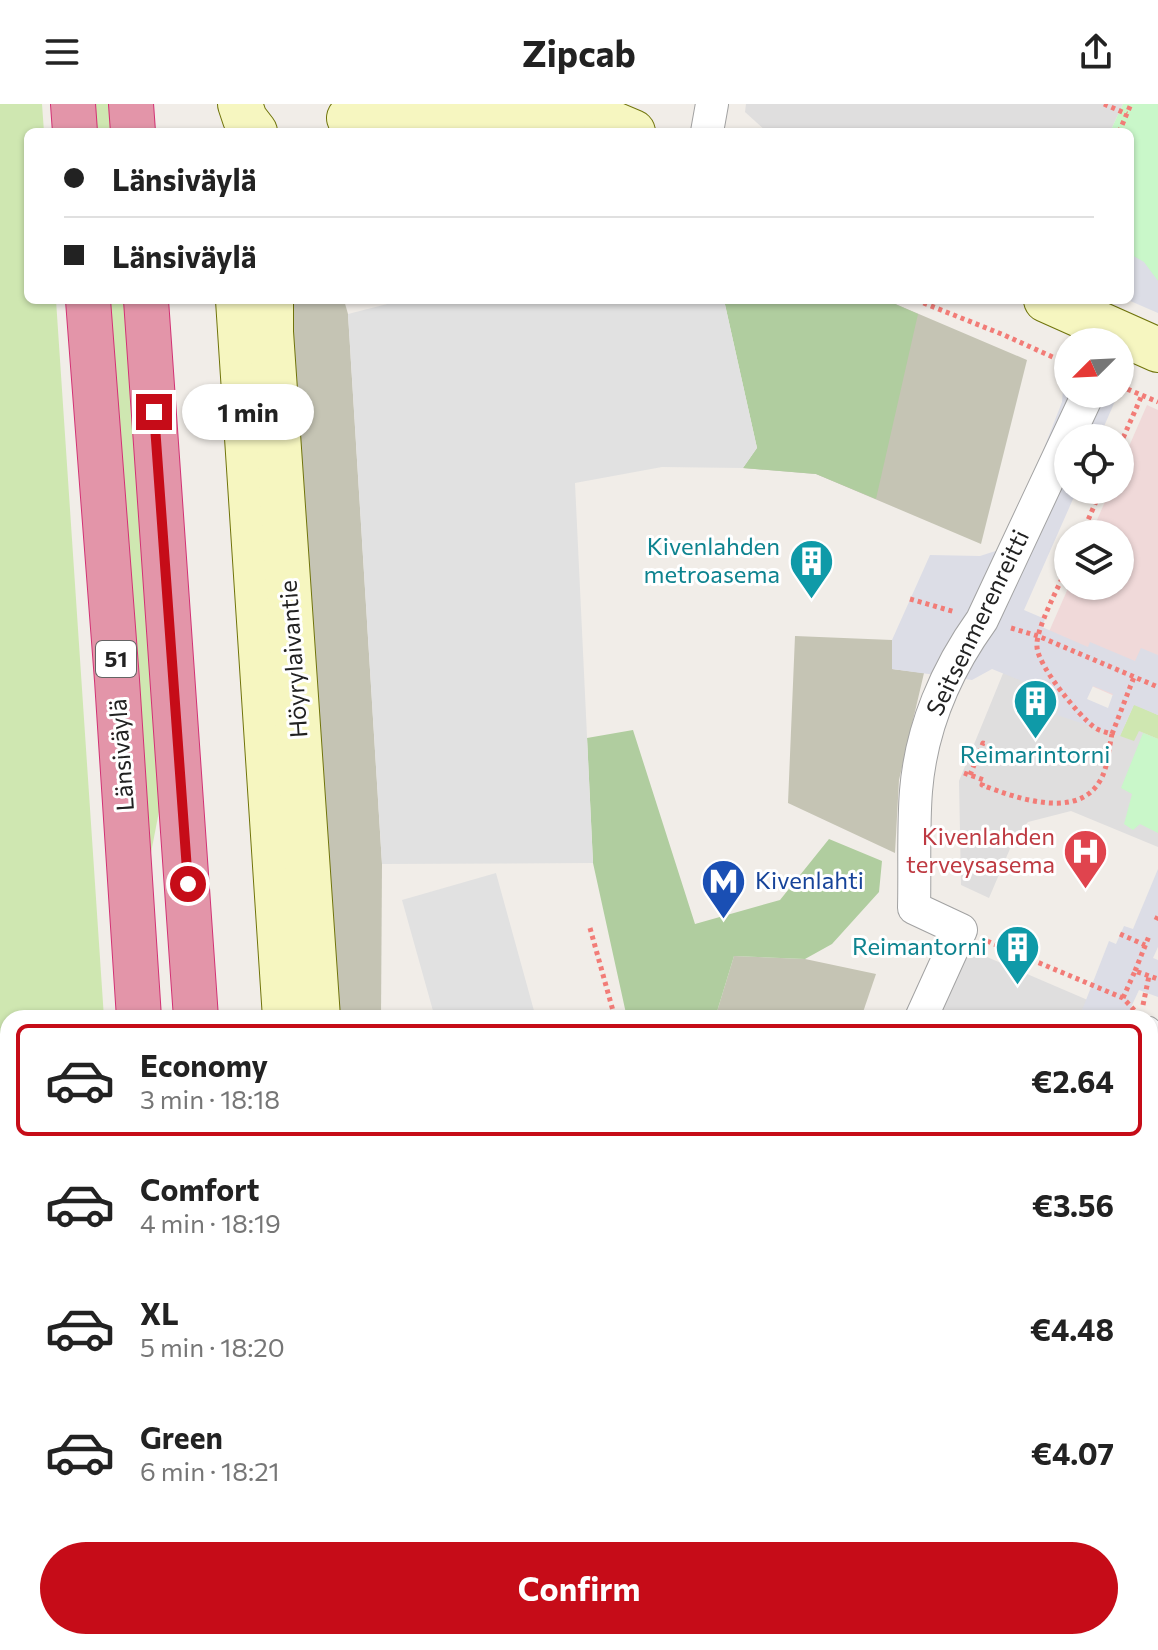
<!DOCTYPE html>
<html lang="en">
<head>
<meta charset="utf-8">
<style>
	:root { --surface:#fff; --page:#f6f6f6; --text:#222; --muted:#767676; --line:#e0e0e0; --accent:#c60c18 }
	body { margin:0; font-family:Commissioner,sans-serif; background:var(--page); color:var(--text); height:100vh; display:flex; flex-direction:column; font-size:30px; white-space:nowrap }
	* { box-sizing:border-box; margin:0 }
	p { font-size:26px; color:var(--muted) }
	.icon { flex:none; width:44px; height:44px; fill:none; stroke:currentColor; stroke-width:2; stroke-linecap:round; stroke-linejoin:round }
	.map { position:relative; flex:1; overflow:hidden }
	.panel { position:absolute; left:0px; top:906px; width:1158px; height:640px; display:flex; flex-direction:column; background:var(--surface); border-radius:24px 24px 0 0; box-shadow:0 2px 6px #0004 }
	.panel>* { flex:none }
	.guide { position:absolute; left:24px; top:24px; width:1110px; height:176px; border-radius:12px; box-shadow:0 2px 6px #0004; display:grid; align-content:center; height:176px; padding:0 40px; background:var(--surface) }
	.needle { width:52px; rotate:246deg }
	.tools { position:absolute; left:1054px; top:224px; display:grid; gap:16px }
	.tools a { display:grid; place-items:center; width:80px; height:80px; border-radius:50%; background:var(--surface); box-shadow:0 2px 6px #0004; font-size:40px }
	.end { position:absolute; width:36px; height:36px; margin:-18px; border:10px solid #c60c18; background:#fff; box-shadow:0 0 0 4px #fff }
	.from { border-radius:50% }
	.bubble { position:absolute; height:56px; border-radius:28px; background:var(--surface); box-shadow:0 2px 6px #0004; font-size:26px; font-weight:700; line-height:56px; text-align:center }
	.guide b { display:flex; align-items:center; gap:28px; height:76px; font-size:30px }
	.guide b+b { border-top:2px solid var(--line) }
	.guide i { width:20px; height:20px; background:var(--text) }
	ul { padding:14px 0 0; list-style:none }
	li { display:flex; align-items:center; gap:24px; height:112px; margin:0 16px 12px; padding:0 24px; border:4px solid transparent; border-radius:12px }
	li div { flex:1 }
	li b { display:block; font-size:30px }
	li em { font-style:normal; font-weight:700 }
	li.active { border-color:var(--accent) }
	li>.icon { width:72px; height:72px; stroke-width:1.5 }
	.button { display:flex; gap:16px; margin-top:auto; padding:16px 40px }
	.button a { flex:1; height:92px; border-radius:48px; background:var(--accent); color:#fff; font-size:32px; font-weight:700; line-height:92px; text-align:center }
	header { display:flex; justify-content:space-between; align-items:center; height:104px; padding:0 40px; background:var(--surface); font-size:36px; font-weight:700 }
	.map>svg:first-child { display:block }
</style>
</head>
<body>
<header><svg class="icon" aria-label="menu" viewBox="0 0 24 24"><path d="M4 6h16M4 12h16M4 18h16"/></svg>Zipcab<svg class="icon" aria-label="share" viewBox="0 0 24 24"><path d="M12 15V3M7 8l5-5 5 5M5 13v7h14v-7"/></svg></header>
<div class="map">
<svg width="1158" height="1546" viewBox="0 0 1158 1546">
	<rect width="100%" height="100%" fill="#f1ede8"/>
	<g fill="#dfdede">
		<polygon points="746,0 1123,0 1110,28 767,28 745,8"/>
		<polygon points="1004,567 1158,635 1158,743 1071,707 1028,718 1015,733 989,794 961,781 959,677"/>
		<polygon points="966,844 1090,897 1083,914 937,914"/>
		<polygon points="1158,1182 1158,1490 1150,1487 1150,1200"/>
		<polygon points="1150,1511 1158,1514 1158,1546 1040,1546 1038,1538 1150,1538"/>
	</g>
	<polygon fill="#f0d9d9" points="1147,301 1158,306 1158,611 1048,563 1044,539 1069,482 1120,482 1120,430 1091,430 1110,386 1120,386 1120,363"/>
	<g fill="#c5c4b4">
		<polygon points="285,196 344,196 348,210 382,760 381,914 327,914"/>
		<polygon points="886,196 1027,256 981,440 816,370 743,364 757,344"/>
		<polygon points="795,532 892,536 892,565 924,569 899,676 895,749 788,699"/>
		<polygon points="734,852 805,855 876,870 861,914 715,914"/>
		<polygon points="388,1538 790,1538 792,1546 389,1546"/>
	</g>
	<g fill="#cfe7b1">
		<polygon points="0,0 42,0 44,28 28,28 28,196 56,196 104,914 8,914 8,1334 0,1339"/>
		<polygon points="92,0 109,0 112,28 95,28"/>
		<polygon points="108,196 124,196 162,692 150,754"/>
		<polygon points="1134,600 1158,611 1158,635 1139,627 1134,637 1120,632"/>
		<polygon points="63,1538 145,1538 145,1546 68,1546"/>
		<polygon points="1040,1538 1134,1538 1130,1546 1040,1546"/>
	</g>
	<g fill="#b0cd9f">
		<polygon points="724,196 886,196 918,210 876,395 816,370 743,364 757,344"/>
		<polygon points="633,626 695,820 780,796 829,735 882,757 879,788 832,840 805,855 734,852 715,914 627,914 593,759 587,634"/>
	</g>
	<g fill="#c9f7c9">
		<polygon points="1123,0 1158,0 1158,202 1130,190 1130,28 1110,28"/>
		<polygon points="1143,629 1158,635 1158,729 1140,720 1133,726 1124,720 1132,690 1121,684"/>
	</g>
	<g fill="#e1e1e1">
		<polygon points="403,196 724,196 757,344 743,364 662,363 575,379 593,759 382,760 348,210"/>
		<polygon points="496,769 536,914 435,914 402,796"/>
		<polygon points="802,1538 961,1538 962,1546 804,1546"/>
	</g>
	<g fill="#dcdde6" fill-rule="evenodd">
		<polygon points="1130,150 1144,158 1158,177 1158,209 1128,196 1130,196"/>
		<path d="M1065,259L1068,260V290H1120V282L1127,285L1115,297L1099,334H1068V386H1077L1024,506L1045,515L1042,523L1088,543L1090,538L1135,557L1141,544L1158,551V611L1134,601L1120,632L1057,611L1060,604L1023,588L1027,579L992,565L972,576L892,565V536L930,451L980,452L1005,444L1062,298ZM1093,582L1113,590L1108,604L1087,595Z"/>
		<polygon points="1158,765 1158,843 1153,854 1158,856 1158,893 1139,886 1126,914 1079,914 1109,837 1116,840 1124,822 1133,825"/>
	</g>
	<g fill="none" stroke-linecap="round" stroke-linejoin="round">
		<defs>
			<g id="lane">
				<polyline points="1150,921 1158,928"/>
				<polyline points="1150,1194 1158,1197"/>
			</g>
			<g id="street">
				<polyline points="707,28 712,0"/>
				<path d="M921,914L961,826L914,804C915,765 913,726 916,687C921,625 946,566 982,516L1088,290"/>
				<polyline points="1150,1089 1158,1069"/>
				<polyline points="993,1538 995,1546"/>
			</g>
			<g id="secondary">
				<polyline points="240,0 245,15 255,28"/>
				<polyline points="567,0 633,28"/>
				<polyline points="349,14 379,6 575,3"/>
				<polyline points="238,196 285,914"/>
				<polyline points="271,196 271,228 318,914"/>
				<polyline points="1046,196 1158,246"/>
				<polyline points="376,1538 377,1546"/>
			</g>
			<g id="highway">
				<polyline points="73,0 75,28"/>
				<polyline points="131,0 133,28"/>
				<polyline points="88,196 117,576 139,914"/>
				<polyline points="146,196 196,914"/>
				<polyline points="179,1538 180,1546"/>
				<polyline points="237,1538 237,1546"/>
				<polyline points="269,1538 270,1546"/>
			</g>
		</defs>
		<use href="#lane" stroke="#a2a2a2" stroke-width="18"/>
		<use href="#street" stroke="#a2a2a2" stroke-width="34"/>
		<use href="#secondary" stroke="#70740b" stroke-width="46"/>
		<use href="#highway" stroke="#d23274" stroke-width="46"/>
		<g stroke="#f27c77" stroke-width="5" stroke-dasharray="4 4" stroke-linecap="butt">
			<polyline points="1104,0 1127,10"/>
			<polyline points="1119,28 1131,0"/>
			<polyline points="916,196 1004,231 1068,260"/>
			<polyline points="1120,282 1158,298"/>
			<polyline points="1120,341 1142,291"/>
			<polyline points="1082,430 1101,386"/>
			<polyline points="910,495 955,508"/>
			<polyline points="1011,524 1038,532 1158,583"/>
			<polyline points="1112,630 1134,573"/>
			<path d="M964,669L984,676L982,681C1016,694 1081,718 1102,673C1108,661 1109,643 1112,630C1106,628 1099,627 1094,623C1079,612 1038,562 1037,543C1035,526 1060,480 1068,462"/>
			<polyline points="970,671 983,639 986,640"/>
			<polyline points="1156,816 1158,812"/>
			<polyline points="590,824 615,914"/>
			<polyline points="1120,830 1145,841"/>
			<polyline points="987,837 1123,894 1136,908"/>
			<polyline points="1135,867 1149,832"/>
			<polyline points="1123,894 1135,867 1158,875"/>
			<polyline points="1143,901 1149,872"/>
			<polyline points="1150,994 1158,974"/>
			<polyline points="1150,999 1158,1003"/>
			<polyline points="1150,1167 1158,1151"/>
			<polyline points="0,1368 8,1367"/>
			<polyline points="1150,1371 1158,1352"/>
			<polyline points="1150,1459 1158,1462"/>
			<polyline points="0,1492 8,1498"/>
			<polyline points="1150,1501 1158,1504"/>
			<polyline points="54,1538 59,1546"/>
			<polyline points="329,1538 330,1546"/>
			<polyline points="1032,1546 1035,1538"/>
		</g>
		<use href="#lane" stroke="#fff" stroke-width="16"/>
		<use href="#street" stroke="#fff" stroke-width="32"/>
		<use href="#secondary" stroke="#f6f6c0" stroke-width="44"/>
		<use href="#highway" stroke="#e395a9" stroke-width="44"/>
	</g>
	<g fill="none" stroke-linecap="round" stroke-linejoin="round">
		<polyline stroke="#c60c18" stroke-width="10" points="154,308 188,780"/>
	</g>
	<defs>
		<symbol id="building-pin" viewBox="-11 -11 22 30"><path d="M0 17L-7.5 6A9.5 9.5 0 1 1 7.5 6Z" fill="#0f9aa8" stroke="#fff"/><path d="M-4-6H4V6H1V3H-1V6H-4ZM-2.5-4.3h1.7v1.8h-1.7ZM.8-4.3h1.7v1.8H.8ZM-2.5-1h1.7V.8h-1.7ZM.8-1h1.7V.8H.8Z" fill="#fff"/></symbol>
		<symbol id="hospital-pin" viewBox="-11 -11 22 30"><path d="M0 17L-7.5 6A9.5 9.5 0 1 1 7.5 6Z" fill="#e0444e" stroke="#fff"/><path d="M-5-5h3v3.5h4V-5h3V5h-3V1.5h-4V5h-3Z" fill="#fff"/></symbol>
		<symbol id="metro-pin" viewBox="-11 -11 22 30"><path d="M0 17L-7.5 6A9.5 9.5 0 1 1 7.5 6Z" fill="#1a4fb4" stroke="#fff"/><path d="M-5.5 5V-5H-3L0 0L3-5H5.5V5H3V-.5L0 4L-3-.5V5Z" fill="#fff"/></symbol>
	</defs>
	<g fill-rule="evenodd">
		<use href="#building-pin" x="786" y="432" width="51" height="69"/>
		<use href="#building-pin" x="1010" y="572" width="51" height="69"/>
		<use href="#hospital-pin" x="1060" y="722" width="51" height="69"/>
		<use href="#metro-pin" x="698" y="752" width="51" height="69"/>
		<use href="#building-pin" x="992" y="818" width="51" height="69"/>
	</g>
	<g text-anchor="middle" stroke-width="6" stroke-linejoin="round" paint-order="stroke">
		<rect fill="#fff" stroke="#646464" stroke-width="2" x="96" y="537" width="40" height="36" rx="6"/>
		<g font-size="22" font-weight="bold" fill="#212121">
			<text x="116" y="563">51</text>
		</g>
		<g font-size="24" fill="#0d838f" stroke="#fff" text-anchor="end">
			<text x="780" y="451">Kivenlahden<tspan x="780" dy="28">metroasema</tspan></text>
			<text x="1035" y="659" text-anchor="middle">Reimarintorni</text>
			<text x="987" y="851">Reimantorni</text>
		</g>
		<g font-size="24" fill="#212121" stroke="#fff">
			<text transform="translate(978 519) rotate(-64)" y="8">Seitsenmerenreitti</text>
			<text transform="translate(294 555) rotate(-94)" y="8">Höyrylaivantie</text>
			<text transform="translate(122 651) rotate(-94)" y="8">Länsiväylä</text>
		</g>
		<g font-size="24" fill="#be3a42" stroke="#fff" text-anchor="end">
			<text x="1055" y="741">Kivenlahden<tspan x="1055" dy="28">terveysasema</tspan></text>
		</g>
		<g font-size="24" fill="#164399" stroke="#fff" text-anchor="start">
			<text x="755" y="785">Kivenlahti</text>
		</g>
	</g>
</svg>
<div class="tools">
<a><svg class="needle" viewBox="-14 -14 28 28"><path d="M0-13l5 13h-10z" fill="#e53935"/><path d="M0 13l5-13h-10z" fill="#767676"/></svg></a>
<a><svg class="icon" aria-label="locate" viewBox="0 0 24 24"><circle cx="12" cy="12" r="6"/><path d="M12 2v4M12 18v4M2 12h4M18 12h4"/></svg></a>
<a><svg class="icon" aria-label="layers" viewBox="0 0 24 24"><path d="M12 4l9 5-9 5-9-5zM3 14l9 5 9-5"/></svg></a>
</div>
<i class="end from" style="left:188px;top:780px"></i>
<i class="end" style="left:154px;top:308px"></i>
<div class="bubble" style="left:182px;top:280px;width:132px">1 min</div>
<div class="guide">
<b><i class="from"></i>Länsiväylä</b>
<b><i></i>Länsiväylä</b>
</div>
<section class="panel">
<ul>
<li class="active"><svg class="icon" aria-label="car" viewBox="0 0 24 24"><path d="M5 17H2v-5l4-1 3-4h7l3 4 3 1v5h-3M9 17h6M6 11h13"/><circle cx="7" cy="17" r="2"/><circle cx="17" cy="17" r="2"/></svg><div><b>Economy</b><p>3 min · 18:18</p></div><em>€2.64</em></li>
<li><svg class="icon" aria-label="car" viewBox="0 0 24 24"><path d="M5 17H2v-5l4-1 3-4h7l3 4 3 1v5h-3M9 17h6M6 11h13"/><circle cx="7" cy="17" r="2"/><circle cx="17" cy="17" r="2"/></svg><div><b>Comfort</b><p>4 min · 18:19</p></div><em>€3.56</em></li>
<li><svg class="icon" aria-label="car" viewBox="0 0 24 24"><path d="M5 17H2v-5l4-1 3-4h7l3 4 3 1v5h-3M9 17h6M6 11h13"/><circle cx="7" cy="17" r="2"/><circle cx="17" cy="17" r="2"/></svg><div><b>XL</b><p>5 min · 18:20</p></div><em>€4.48</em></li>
<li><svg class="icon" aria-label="car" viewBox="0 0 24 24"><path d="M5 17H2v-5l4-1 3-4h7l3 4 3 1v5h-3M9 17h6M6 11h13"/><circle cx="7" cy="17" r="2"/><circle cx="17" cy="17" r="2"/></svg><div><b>Green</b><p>6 min · 18:21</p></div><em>€4.07</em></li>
</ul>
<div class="button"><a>Confirm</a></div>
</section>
</div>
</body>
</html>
